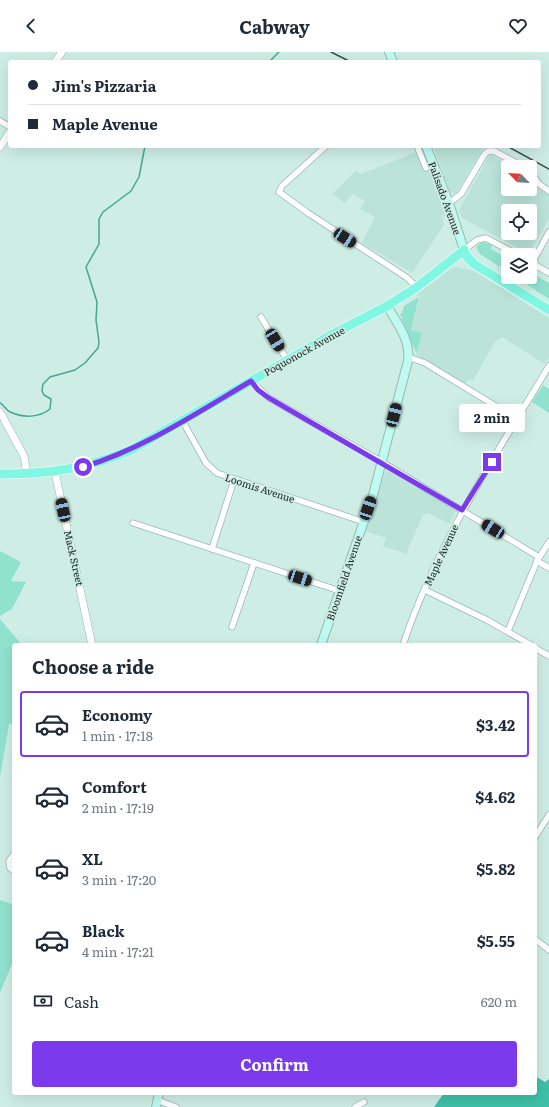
<!DOCTYPE html>
<html lang="en">
<head>
<meta charset="utf-8">
<style>
	:root { --surface:#fff; --page:#f6f6f7; --text:#1f2937; --muted:#747a83; --line:#e0e1e3; --accent:#7c3aed }
	body { margin:0; font-family:Literata,serif; background:var(--page); color:var(--text); height:100vh; display:flex; flex-direction:column; font-size:15px; white-space:nowrap }
	* { box-sizing:border-box; margin:0 }
	p { font-size:13px; color:var(--muted) }
	.icon { flex:none; width:22px; height:22px; fill:none; stroke:currentColor; stroke-width:2; stroke-linecap:round; stroke-linejoin:round }
	.map { position:relative; flex:1; overflow:hidden }
	.details { position:absolute; left:12px; top:591px; width:525px; height:452px; display:flex; flex-direction:column; background:var(--surface); border-radius:4px; box-shadow:0 4px 16px #0002 }
	.details>* { flex:none }
	.guide { position:absolute; left:8px; top:8px; width:533px; height:88px; border-radius:4px; box-shadow:0 4px 16px #0002; display:grid; align-content:center; height:88px; padding:0 20px; background:var(--surface) }
	.needle { width:26px; rotate:295deg }
	.fabs { position:absolute; left:501px; top:108px; display:grid; gap:8px }
	.fabs a { display:grid; place-items:center; width:36px; height:36px; border-radius:4px; background:var(--surface); box-shadow:0 4px 16px #0002; font-size:20px }
	.end { position:absolute; width:18px; height:18px; margin:-9px; border:5px solid #7c3aed; background:#fff; box-shadow:0 0 0 2px #fff }
	.from { border-radius:50% }
	.bubble { position:absolute; height:28px; border-radius:4px; background:var(--surface); box-shadow:0 4px 16px #0002; font-size:13px; font-weight:700; line-height:28px; text-align:center }
	.car { position:absolute; width:12px; height:24px; margin:-12px -6px; border-radius:5px; box-shadow:0 0 3px 1px #0007; background:linear-gradient(#222 24%,#8ab4d8 0 40%,#222 0 76%,#8ab4d8 0 86%,#222 0) }
	.guide b { display:flex; align-items:center; gap:14px; height:38px; font-size:15px }
	.guide b+b { border-top:1px solid var(--line) }
	.guide i { width:10px; height:10px; background:var(--text) }
	ul { padding:0; list-style:none }
	li { display:flex; align-items:center; gap:12px; height:66px; margin:0 8px 6px; padding:0 12px; border:2px solid transparent; border-radius:4px }
	li div { flex:1 }
	li b { display:block; font-size:15px }
	li em { font-style:normal; font-weight:700 }
	li.on { border-color:var(--accent) }
	li>.icon { width:36px; height:36px; stroke-width:1.5 }
	h2 { padding:0 20px; font-size:18px; line-height:48px }
	.pay { display:flex; align-items:center; gap:10px; height:44px; padding:0 20px; font-size:15px }
	.pay p { margin-inline-start:auto }
	.action { display:flex; gap:8px; margin-top:auto; padding:8px 20px }
	.action a { flex:1; height:46px; border-radius:4px; background:var(--accent); color:#fff; font-size:16px; font-weight:700; line-height:46px; text-align:center }
	header { display:flex; justify-content:space-between; align-items:center; height:52px; padding:0 20px; background:var(--surface); font-size:18px; font-weight:700 }
	.map>svg:first-child { display:block }
</style>
</head>
<body>
<header><svg class="icon" aria-label="back" viewBox="0 0 24 24"><path d="M15 5l-7 7 7 7"/></svg>Cabway<svg class="icon" aria-label="heart" viewBox="0 0 24 24"><path d="M12 20l-8-8c-3-5 5-10 8-4 3-6 11-1 8 4z"/></svg></header>
<div class="map">
<svg width="549" height="1055" viewBox="0 0 549 1055">
	<rect width="100%" height="100%" fill="#ceeee5"/>
	<g fill="#bbe3d8" fill-rule="evenodd">
		<polygon points="433,94 484,94 457,140 454,142 450,140"/>
		<polygon points="422,98 446,165 442,163 444,173 412,221 362,191 375,165 360,157 365,149 353,142 345,151 332,142 356,119 361,122"/>
		<path d="M490,102L516,115H508V137H530V122L538,136L549,143V167L529,202L462,166L459,158ZM508,159H530V181H508Z"/>
		<polygon points="457,215 474,219 549,266 549,305 545,312 502,285 495,289 473,329 469,327 466,332 416,303 421,281 411,278 420,245 416,243 452,216"/>
		<polygon points="387,418 456,458 450,472 428,461 423,463 406,502 383,494 386,486 366,479 385,421"/>
	</g>
	<g fill="#90e2cf">
		<polygon points="482,190 492,192 491,197 508,207 508,220 480,202 476,195"/>
		<polygon points="533,216 535,219 533,222 549,231 549,247 523,230 525,225 530,225"/>
		<polygon points="419,245 411,278 422,281 417,299 416,300 400,262 402,261 404,254"/>
		<polygon points="543,333 549,337 549,361 532,350"/>
		<polygon points="0,499 21,510 11,529 26,530 12,557 0,564"/>
		<polygon points="0,567 22,593 14,593 14,671 9,672 0,725"/>
		<polygon points="0,848 14,853 14,907 0,941"/>
	</g>
	<polygon fill="#3fc0a7" points="535,1024 545,1030 549,1027 549,1055 434,1055 444,1041 535,1041"/>
	<g fill="none" stroke-linecap="round" stroke-linejoin="round">
		<g stroke="#49a491" stroke-width="1.5">
			<polyline points="269,10 279,0"/>
			<path d="M0,351C4,353 6,358 10,360C23,366 39,366 50,357L51,347L44,343L42,339L43,332L50,325L75,318L85,311L98,296L99,290L96,268L97,250L86,215L99,192V167L103,160L131,139L139,125L145,94"/>
		</g>
		<defs>
			<g id="minor">
				<polyline points="0,69 10,75"/>
				<polyline points="326,94 282,134 279,140 308,161 406,225 417,235"/>
				<polyline points="417,94 426,116"/>
				<polyline points="530,119 539,132 549,139"/>
				<polyline points="449,151 461,142 484,103 488,99 494,99 524,115"/>
				<polyline points="464,198 477,188 486,186 518,203"/>
				<polyline points="530,210 549,221"/>
				<polyline points="532,211 549,180"/>
				<polyline points="261,265 287,308"/>
				<polyline points="408,305 425,311 517,367"/>
				<polyline points="251,329 269,346 382,410 539,505"/>
				<polyline points="182,368 206,411 217,421 364,470"/>
				<polyline points="133,471 340,539"/>
				<polyline points="212,497 234,428"/>
				<polyline points="537,509 549,516"/>
				<polyline points="425,538 487,568 531,593"/>
				<polyline points="232,575 254,511"/>
				<polyline points="508,579 537,509 549,490"/>
				<path d="M403,593C436,493 495,404 549,314"/>
				<polyline points="535,596 549,604"/>
				<polyline points="535,785 549,763"/>
				<polyline points="14,802 9,809 10,816 14,819"/>
				<polyline points="535,887 549,898"/>
				<polyline points="157,1048 176,1055"/>
				<polyline points="355,1055 364,1050"/>
			</g>
			<g id="tertiary">
				<polyline points="55,10 62,0"/>
				<polyline points="0,95 10,80"/>
				<polyline points="0,360 24,404 27,422"/>
				<polyline points="55,420 92,593"/>
			</g>
			<g id="secondary">
				<polyline points="389,0 393,10"/>
				<polyline points="426,94 449,151 464,198"/>
				<path d="M321,593L373,443L408,309C411,288 397,271 387,254"/>
				<polyline points="156,1055 159,1041"/>
			</g>
			<path id="primary" d="M0,422C49,422 85,417 131,398L333,282L387,254L417,235L464,198L467,205L474,212L549,258"/>
		</defs>
		<use href="#minor" stroke="#99b8b0" stroke-width="7"/>
		<use href="#tertiary" stroke="#99b8b0" stroke-width="8"/>
		<use href="#secondary" stroke="#99b8b0" stroke-width="10"/>
		<use href="#primary" stroke="#fff" stroke-width="10"/>
		<use href="#minor" stroke="#fff" stroke-width="5.5"/>
		<use href="#tertiary" stroke="#fff" stroke-width="7"/>
		<use href="#secondary" stroke="#bffbf1" stroke-width="8"/>
		<use href="#primary" stroke="#7ff7e3" stroke-width="9"/>
		<g stroke="#3e4e49" stroke-width="1.5">
			<polyline points="331,0 351,10"/>
			<polyline points="507,94 549,117"/>
		</g>
	</g>
	<g fill="none" stroke-linecap="round" stroke-linejoin="round">
		<path stroke="#7c3aed" stroke-width="5" d="M83,415C143,397 197,361 251,329L258,338L269,346L462,458L492,410"/>
	</g>
	<g text-anchor="middle" stroke-width="3.5" stroke-linejoin="round" paint-order="stroke">
		<g font-size="10" fill="#192522" stroke="#ceeee5">
			<text transform="translate(445 146) rotate(70)" y="4">Palisado Avenue</text>
			<text transform="translate(304 299) rotate(-29)" y="4">Poquonock Avenue</text>
			<text transform="translate(260 436) rotate(18)" y="4">Loomis Avenue</text>
			<text transform="translate(441 503) rotate(-65)" y="4">Maple Avenue</text>
			<text transform="translate(74 506) rotate(77)" y="4">Mack Street</text>
			<text transform="translate(344 526) rotate(-71)" y="4">Bloomfield Avenue</text>
		</g>
	</g>
</svg>
<div class="fabs">
<a><svg class="needle" viewBox="-14 -14 28 28"><path d="M0-13l5 13h-10z" fill="#e53935"/><path d="M0 13l5-13h-10z" fill="#747a83"/></svg></a>
<a><svg class="icon" aria-label="locate" viewBox="0 0 24 24"><circle cx="12" cy="12" r="6"/><path d="M12 2v4M12 18v4M2 12h4M18 12h4"/></svg></a>
<a><svg class="icon" aria-label="layers" viewBox="0 0 24 24"><path d="M12 4l9 5-9 5-9-5zM3 14l9 5 9-5"/></svg></a>
</div>
<i class="end from" style="left:83px;top:415px"></i>
<i class="end" style="left:492px;top:410px"></i>
<div class="bubble" style="left:459px;top:352px;width:66px">2 min</div>
<i class="car" style="left:345px;top:186px;rotate:123deg"></i>
<i class="car" style="left:275px;top:288px;rotate:149deg"></i>
<i class="car" style="left:394px;top:363px;rotate:14deg"></i>
<i class="car" style="left:368px;top:456px;rotate:19deg"></i>
<i class="car" style="left:63px;top:458px;rotate:348deg"></i>
<i class="car" style="left:493px;top:477px;rotate:302deg"></i>
<i class="car" style="left:300px;top:526px;rotate:108deg"></i>
<div class="guide">
<b><i class="from"></i>Jim's Pizzaria</b>
<b><i></i>Maple Avenue</b>
</div>
<section class="details">
<h2>Choose a ride</h2>
<ul>
<li class="on"><svg class="icon" aria-label="car" viewBox="0 0 24 24"><path d="M5 17H2v-5l4-1 3-4h7l3 4 3 1v5h-3M9 17h6M6 11h13"/><circle cx="7" cy="17" r="2"/><circle cx="17" cy="17" r="2"/></svg><div><b>Economy</b><p>1 min · 17:18</p></div><em>$3.42</em></li>
<li><svg class="icon" aria-label="car" viewBox="0 0 24 24"><path d="M5 17H2v-5l4-1 3-4h7l3 4 3 1v5h-3M9 17h6M6 11h13"/><circle cx="7" cy="17" r="2"/><circle cx="17" cy="17" r="2"/></svg><div><b>Comfort</b><p>2 min · 17:19</p></div><em>$4.62</em></li>
<li><svg class="icon" aria-label="car" viewBox="0 0 24 24"><path d="M5 17H2v-5l4-1 3-4h7l3 4 3 1v5h-3M9 17h6M6 11h13"/><circle cx="7" cy="17" r="2"/><circle cx="17" cy="17" r="2"/></svg><div><b>XL</b><p>3 min · 17:20</p></div><em>$5.82</em></li>
<li><svg class="icon" aria-label="car" viewBox="0 0 24 24"><path d="M5 17H2v-5l4-1 3-4h7l3 4 3 1v5h-3M9 17h6M6 11h13"/><circle cx="7" cy="17" r="2"/><circle cx="17" cy="17" r="2"/></svg><div><b>Black</b><p>4 min · 17:21</p></div><em>$5.55</em></li>
</ul>
<div class="pay"><svg class="icon" aria-label="cash" viewBox="0 0 24 24"><path d="M3 7h18v10H3z"/><circle cx="12" cy="12" r="2"/></svg>Cash<p>620 m</p></div>
<div class="action"><a>Confirm</a></div>
</section>
</div>
</body>
</html>
